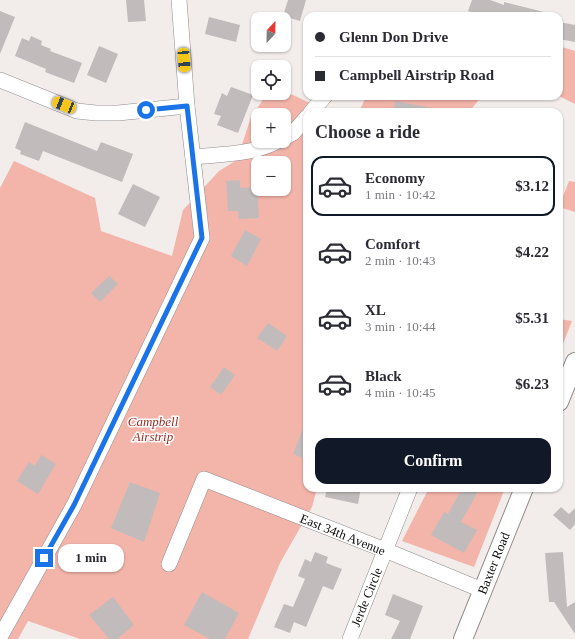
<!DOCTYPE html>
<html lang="en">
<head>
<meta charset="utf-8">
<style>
	:root { --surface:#fff; --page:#f7f7f7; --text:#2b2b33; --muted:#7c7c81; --line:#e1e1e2; --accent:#111827 }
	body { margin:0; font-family:Georgia,serif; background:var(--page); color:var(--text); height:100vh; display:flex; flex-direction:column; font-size:15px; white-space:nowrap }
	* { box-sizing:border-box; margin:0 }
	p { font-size:13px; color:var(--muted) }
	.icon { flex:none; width:22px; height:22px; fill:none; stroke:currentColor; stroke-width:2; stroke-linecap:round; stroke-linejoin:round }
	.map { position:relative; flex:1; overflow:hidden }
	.details { position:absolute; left:303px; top:108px; width:260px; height:384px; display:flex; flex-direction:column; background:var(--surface); border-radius:12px; box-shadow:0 1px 3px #0004 }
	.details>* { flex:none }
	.banner { position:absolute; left:303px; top:12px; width:260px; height:88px; border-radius:12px; box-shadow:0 1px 3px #0004; display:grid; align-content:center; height:88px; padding:0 12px; background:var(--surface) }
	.needle { width:26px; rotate:22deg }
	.tools { position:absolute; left:251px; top:12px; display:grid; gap:8px }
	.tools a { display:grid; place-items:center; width:40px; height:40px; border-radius:8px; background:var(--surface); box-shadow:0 1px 3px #0004; font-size:20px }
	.end { position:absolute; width:18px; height:18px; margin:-9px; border:5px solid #1a73e8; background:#fff; box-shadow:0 0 0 2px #fff }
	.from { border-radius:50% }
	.bubble { position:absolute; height:28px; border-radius:12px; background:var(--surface); box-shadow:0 1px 3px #0004; font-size:13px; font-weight:600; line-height:28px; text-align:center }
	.car { position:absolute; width:12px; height:24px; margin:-12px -6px; border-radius:5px; box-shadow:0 0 3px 1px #0007; background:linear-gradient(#f5c518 24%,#345 0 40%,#f5c518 0 76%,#345 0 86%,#f5c518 0) }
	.banner b { display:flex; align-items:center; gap:14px; height:38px; font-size:15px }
	.banner b+b { border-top:1px solid var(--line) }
	.banner i { width:10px; height:10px; background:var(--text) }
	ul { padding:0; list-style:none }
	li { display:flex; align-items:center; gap:12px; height:60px; margin:0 8px 6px; padding:0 4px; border:2px solid transparent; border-radius:12px }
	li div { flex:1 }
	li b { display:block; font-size:15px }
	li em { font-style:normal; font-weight:600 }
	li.active { border-color:var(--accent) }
	li>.icon { width:36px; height:36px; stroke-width:1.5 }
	h2 { padding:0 12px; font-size:18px; line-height:48px }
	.button { display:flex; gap:8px; margin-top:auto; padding:8px 12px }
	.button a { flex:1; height:46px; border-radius:12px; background:var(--accent); color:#fff; font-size:16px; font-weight:600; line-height:46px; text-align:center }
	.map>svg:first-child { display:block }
</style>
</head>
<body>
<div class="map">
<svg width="575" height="639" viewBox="0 0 575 639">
	<rect width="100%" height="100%" fill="#f2eceb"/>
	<g fill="#f3b4aa" fill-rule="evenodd">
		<polygon points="559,46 575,51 575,104 559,96"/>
		<path d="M284,91L330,112H307V488H317L312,507L280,563L248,639H80L28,621L18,639H0V188L14,161L95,198L101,231L172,256L183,210L219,171L237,160L251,117L267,94L284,93ZM258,115H284V141H258ZM258,163H284V189H258Z"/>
		<polygon points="366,96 482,96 469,112 351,112 360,110"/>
		<polygon points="569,181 575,182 575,212 559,207"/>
		<polygon points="559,319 572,321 559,354"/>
		<polygon points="429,488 505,488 474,567 402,541"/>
	</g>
	<g fill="#c1bcbb">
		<polygon points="126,0 144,0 146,21 128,22"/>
		<polygon points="288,0 306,0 300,21 283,16"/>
		<polygon points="472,0 490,0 504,5 504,2 544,12 543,16 481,16 468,11"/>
		<polygon points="0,11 15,17 0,54"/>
		<polygon points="209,17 240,25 236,42 205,34"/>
		<polygon points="559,22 575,25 575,42 559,39"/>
		<polygon points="31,36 42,41 41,45 51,49 50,51 82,63 74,83 45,72 46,69 15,56 22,38 29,41"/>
		<polygon points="99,46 118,54 106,83 87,75"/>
		<polygon points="231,87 253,95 238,133 217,125 221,116 214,114 222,93 227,96"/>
		<polygon points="395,101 427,107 427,112 393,112"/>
		<polygon points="25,122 97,151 101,142 133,154 122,182 43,151 39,161 20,154 21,151 15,148"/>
		<polygon points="240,180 240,188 257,187 259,218 239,219 238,211 228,211 226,181"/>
		<polygon points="133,184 160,197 145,227 118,214"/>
		<polygon points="245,230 261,239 247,266 231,256"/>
		<polygon points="109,276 118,284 100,302 91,293"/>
		<polygon points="268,323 287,336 277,351 257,338"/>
		<polygon points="224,367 235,375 221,395 210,387"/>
		<polygon points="306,421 307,421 307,460 293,454"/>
		<polygon points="41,455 56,464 38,494 17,481 29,462 35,466"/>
		<polygon points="130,482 160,493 144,542 111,528"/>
		<polygon points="327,488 361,488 358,504 325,497"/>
		<polygon points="462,488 480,488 461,522 477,530 464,553 431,535 444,512 448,514"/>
		<polygon points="561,507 569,514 575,508 575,524 570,530 553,515"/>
		<polygon points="315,552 328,557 326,563 342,569 333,590 323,586 306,627 294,622 290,633 274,627 284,604 293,607 305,579 298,576 305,559 311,562"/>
		<polygon points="563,552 567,607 575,602 575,634 554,602 549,602 545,553"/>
		<polygon points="202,592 239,613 225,639 210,639 184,625"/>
		<polygon points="393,594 423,606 410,639 391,639 400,621 385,615"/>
		<polygon points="113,597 134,625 117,639 109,639 89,615"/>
	</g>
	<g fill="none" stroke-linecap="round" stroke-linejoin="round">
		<defs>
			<g id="minor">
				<polyline points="0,80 77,111 96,113 118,113 187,106"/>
				<polyline points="311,112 325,96"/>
				<polyline points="284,138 293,133 307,117"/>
				<path d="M193,157C221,154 252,155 278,141"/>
				<polyline points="169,564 204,479 385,550 482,590"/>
				<polyline points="0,637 74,505 202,238 187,106 179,0"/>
				<polyline points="350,639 410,488"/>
			</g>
			<g id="tertiary">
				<polyline points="559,402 575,362"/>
				<polyline points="463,639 524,488"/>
			</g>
		</defs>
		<use href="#minor" stroke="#918c8c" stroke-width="16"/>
		<use href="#tertiary" stroke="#918c8c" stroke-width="20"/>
		<use href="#minor" stroke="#fff" stroke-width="15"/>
		<use href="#tertiary" stroke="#fff" stroke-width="18"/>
	</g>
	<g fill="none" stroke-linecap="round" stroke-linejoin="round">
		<polyline stroke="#1a73e8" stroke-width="5" points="44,558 74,505 202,238 187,106 146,110"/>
	</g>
	<g text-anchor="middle" stroke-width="3" stroke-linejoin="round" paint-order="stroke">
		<g font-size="13" font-style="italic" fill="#962e23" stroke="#fff">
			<text x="153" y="426">Campbell<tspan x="153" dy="15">Airstrip</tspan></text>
		</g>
		<g font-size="13" fill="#0f0e0d" stroke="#fff">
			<text transform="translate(343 534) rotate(22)" y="5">East 34th Avenue</text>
			<text transform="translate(493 563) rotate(-68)" y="5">Baxter Road</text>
			<text transform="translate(366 597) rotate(-68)" y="5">Jerde Circle</text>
		</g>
	</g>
</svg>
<div class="tools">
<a><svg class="needle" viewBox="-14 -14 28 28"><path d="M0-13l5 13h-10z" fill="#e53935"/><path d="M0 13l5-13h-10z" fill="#7c7c81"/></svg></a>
<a><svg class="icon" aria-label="locate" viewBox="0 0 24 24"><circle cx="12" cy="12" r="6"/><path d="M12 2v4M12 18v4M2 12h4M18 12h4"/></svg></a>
<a>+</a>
<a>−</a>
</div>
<i class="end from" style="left:146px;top:110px"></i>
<i class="end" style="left:44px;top:558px"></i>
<div class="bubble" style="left:58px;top:544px;width:66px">1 min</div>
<i class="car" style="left:184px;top:60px;rotate:176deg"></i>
<i class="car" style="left:64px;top:105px;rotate:292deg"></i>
<div class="banner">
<b><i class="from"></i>Glenn Don Drive</b>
<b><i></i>Campbell Airstrip Road</b>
</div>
<section class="details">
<h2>Choose a ride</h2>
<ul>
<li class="active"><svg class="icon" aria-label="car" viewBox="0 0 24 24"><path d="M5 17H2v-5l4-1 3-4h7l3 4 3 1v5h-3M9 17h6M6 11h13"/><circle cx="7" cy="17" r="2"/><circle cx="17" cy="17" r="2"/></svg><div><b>Economy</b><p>1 min · 10:42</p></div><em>$3.12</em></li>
<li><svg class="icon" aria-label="car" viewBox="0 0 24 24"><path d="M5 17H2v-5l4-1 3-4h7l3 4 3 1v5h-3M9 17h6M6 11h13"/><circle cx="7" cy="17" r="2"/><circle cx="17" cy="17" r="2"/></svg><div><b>Comfort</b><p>2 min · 10:43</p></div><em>$4.22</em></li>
<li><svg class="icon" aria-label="car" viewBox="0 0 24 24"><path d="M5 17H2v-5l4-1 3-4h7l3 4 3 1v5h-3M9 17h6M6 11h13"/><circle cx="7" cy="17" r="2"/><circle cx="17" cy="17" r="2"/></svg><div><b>XL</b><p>3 min · 10:44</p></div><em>$5.31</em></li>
<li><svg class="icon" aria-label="car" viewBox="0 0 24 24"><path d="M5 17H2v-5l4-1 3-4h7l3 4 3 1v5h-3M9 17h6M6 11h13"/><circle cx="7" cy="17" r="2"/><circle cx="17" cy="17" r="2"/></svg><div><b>Black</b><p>4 min · 10:45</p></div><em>$6.23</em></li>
</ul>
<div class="button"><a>Confirm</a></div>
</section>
</div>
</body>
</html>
